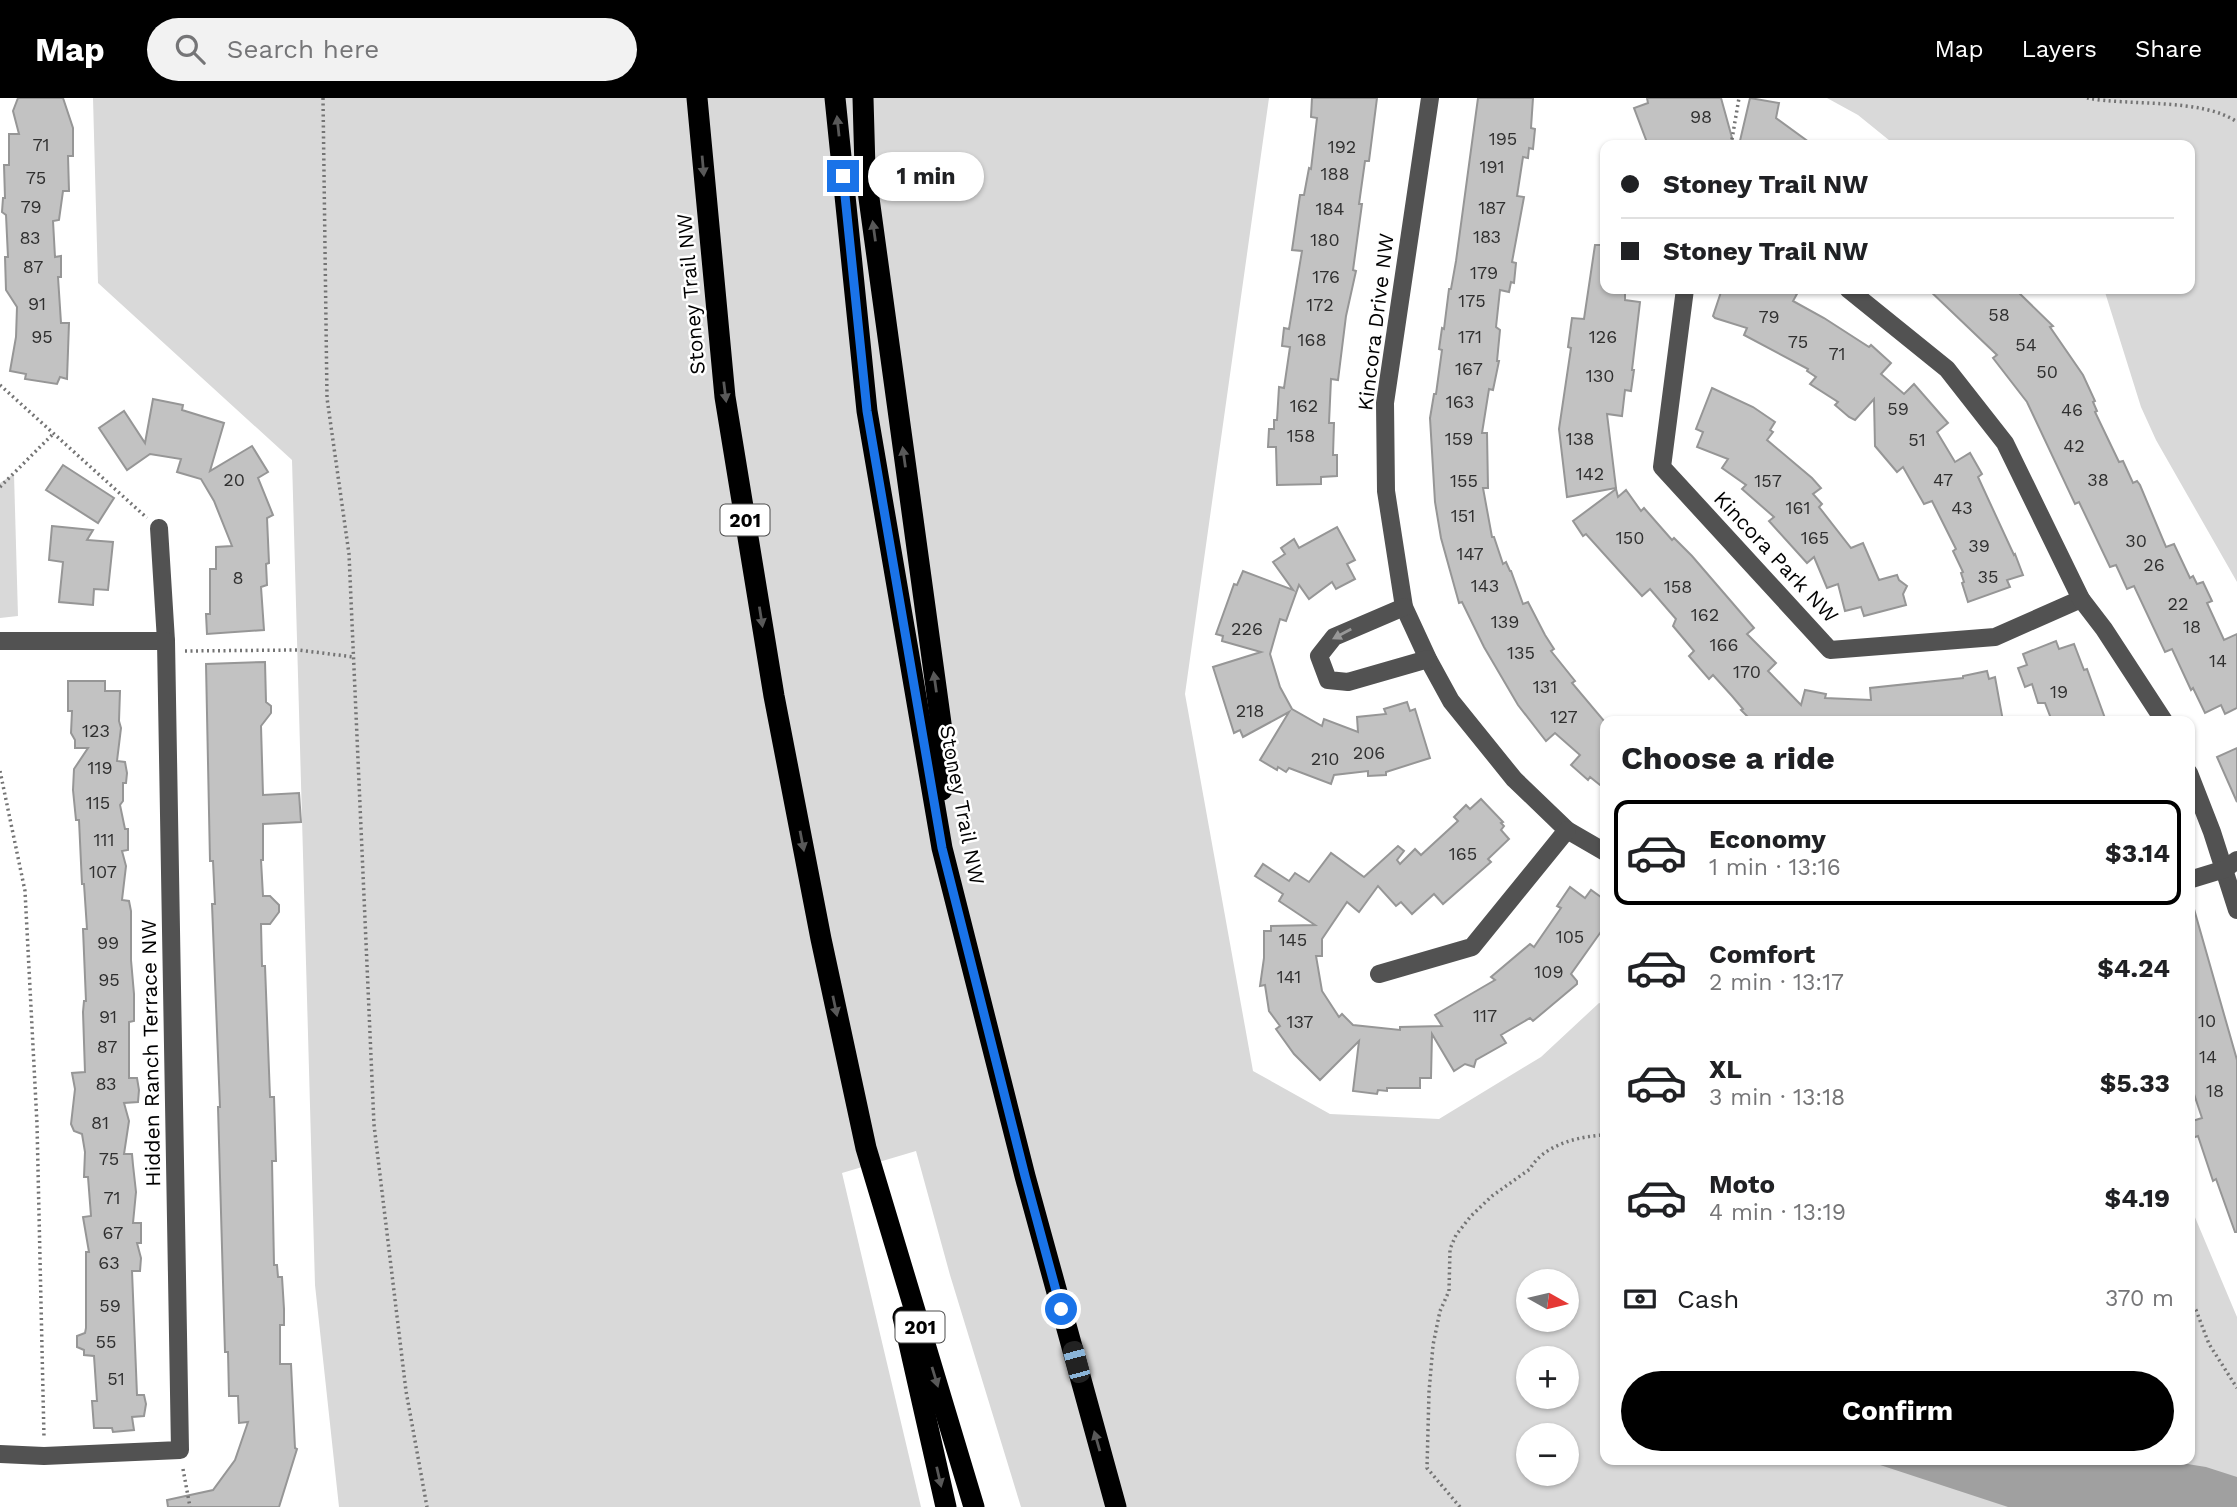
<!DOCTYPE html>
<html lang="en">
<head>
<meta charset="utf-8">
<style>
	:root { --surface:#fff; --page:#f2f2f2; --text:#202124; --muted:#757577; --line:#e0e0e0; --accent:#000 }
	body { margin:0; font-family:"Work Sans",sans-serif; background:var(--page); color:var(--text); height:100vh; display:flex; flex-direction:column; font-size:26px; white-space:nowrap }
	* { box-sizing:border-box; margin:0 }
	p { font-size:23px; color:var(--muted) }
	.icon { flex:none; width:38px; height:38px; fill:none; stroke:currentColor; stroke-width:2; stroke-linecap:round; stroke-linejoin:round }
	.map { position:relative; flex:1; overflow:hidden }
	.side { position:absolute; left:1600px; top:618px; width:595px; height:749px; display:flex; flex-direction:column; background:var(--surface); border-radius:14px; box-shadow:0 2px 5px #0004 }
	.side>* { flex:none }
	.banner { position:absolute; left:1600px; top:42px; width:595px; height:154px; border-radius:14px; box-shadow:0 2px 5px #0004; display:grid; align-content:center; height:154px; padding:0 21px; background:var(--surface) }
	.needle { width:46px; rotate:98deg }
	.controls { position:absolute; left:1516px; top:1171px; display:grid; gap:14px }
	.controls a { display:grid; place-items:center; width:63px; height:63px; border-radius:50%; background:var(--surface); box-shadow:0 2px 5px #0004; font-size:35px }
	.end { position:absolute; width:32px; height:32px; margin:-16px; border:9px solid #1a73e8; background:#fff; box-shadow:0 0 0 4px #fff }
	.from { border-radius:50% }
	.bubble { position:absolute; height:49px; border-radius:24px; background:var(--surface); box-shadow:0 2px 5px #0004; font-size:23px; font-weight:700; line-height:49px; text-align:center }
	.car { position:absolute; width:21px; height:42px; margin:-21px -10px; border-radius:9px; box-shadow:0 0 5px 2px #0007; background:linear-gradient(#222 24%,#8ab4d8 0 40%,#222 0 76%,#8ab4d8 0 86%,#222 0) }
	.banner b { display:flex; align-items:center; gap:24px; height:66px; font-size:26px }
	.banner b+b { border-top:2px solid var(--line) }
	.banner i { width:18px; height:18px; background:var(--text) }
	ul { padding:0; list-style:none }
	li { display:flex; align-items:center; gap:21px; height:105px; margin:0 14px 10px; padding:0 7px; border:4px solid transparent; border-radius:14px }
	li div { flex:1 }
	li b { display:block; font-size:26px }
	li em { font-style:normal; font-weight:700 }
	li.on { border-color:var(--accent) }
	li>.icon { width:63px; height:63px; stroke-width:1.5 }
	h2 { padding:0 21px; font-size:32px; line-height:84px }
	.pay { display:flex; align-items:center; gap:18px; height:77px; padding:0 21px; font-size:26px }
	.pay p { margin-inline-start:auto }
	.primary-button { display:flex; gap:14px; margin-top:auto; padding:14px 21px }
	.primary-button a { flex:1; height:80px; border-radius:42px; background:var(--accent); color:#fff; font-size:28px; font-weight:700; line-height:80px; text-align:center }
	header { display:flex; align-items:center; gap:42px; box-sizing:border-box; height:98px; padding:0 35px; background:var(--accent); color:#fff }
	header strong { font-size:33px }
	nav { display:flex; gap:38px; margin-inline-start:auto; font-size:24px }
	.search { width:490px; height:63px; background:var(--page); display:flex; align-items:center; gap:18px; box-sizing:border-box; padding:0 24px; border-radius:38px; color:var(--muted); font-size:26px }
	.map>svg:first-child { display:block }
</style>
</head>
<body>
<header>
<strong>Map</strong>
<div class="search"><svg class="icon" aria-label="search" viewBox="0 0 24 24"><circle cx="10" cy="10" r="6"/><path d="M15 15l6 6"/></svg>Search here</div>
<nav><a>Map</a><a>Layers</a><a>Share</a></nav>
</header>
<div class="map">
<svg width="2237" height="1409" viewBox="0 0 2237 1409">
	<rect width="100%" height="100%" fill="#fff"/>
	<g fill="#d9d9d9" fill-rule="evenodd">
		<path d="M93,0H1269L1185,596L1253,973L1330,1016L1439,1021L1541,959L1599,905L1605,907V1362H2189V1105L2237,1219V1409H1021L950,1177L916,1053L842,1075L921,1409H339L315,1187L292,362L98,185ZM1528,1183H1566V1222H1528ZM1528,1260H1566V1298H1528ZM1528,1337H1566V1376H1528Z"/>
		<polygon points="1827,0 2237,0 2237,484 2156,342 2141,309 2104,191 2189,191 2189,47 1895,47 1858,17"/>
		<polygon points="14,376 18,518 0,520 0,385"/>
	</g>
	<polygon fill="#a0a0a0" points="1872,1362 2172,1362 2175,1364 2206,1369 2237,1379 2237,1409 2008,1409 1874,1365"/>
	<g fill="#c2c2c2" stroke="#969696" stroke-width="2">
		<polygon points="18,0 63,0 73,30 73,58 68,58 69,93 63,93 59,122 53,123 55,159 61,158 61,179 58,179 61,225 69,225 67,281 60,279 57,286 25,281 26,276 10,273 16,239 17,209 6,192 5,159 8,159 6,117 2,114 3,100 5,100 4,67 9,67 9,36 19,36 13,13"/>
		<polygon points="1312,0 1377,0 1369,63 1365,63 1359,106 1362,106 1353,172 1356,173 1346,218 1338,282 1331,281 1329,325 1334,325 1333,357 1337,357 1337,378 1321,379 1321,386 1277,387 1276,349 1268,349 1269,331 1274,331 1274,322 1277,322 1279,289 1284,290 1290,249 1282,248 1284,230 1289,231 1302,153 1292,152 1300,97 1304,97 1309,70 1311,71 1317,20 1311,19"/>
		<polygon points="1478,0 1533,0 1531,30 1535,31 1533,51 1529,50 1528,60 1523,59 1517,98 1524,99 1512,164 1516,165 1514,185 1511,184 1509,194 1500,192 1496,229 1500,232 1497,263 1499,263 1493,292 1489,291 1482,335 1487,335 1488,390 1483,390 1492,439 1494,439 1503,466 1506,464 1510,473 1511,473 1523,506 1528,504 1545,537 1554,551 1551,553 1575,583 1572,585 1605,624 1605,691 1590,679 1588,682 1571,667 1580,657 1555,635 1546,643 1518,607 1484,549 1462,504 1459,505 1441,440 1435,404 1430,320 1434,296 1436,296 1442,252 1439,251 1442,230 1444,231 1449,191 1451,191 1456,163"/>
		<polygon points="1647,0 1721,0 1734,47 1648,47 1634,10 1648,5"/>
		<polygon points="1750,0 1779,5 1776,20 1813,47 1739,47"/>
		<polygon points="1595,147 1605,147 1605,191 1622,192 1625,194 1625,202 1640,204 1632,272 1634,272 1631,293 1625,292 1622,318 1607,316 1616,390 1567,399 1559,331 1571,250 1568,249 1572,220 1584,221"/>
		<polygon points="1722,191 1786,191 1797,196 1793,203 1824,220 1869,249 1871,247 1891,265 1881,276 1904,296 1914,286 1948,325 1937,334 1955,364 1970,355 1982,376 1978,379 2014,457 2015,456 2023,477 2007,482 2010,489 1968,504 1962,485 1964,484 1961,475 1963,474 1953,453 1956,451 1932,403 1924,406 1903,369 1897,374 1875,348 1874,301 1855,322 1849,319 1835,307 1838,304 1810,286 1816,279 1807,273 1808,271 1744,237 1747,230 1715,220 1713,218"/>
		<polygon points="1928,191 2015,191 2053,228 2050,229 2083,277 2095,303 2093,304 2097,313 2095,314 2119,364 2123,363 2133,385 2137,383 2140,387 2166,449 2174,446 2190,480 2193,478 2197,486 2203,484 2212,503 2207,505 2224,542 2237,536 2237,610 2225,616 2221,607 2205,615 2193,590 2191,592 2172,551 2165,554 2134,488 2127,491 2116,467 2110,469 2079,404 2075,406 2027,304 1993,260 1997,257"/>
		<polygon points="1712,290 1753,309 1775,324 1770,332 1773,334 1767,342 1812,380 1821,390 1813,396 1822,406 1819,409 1851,450 1863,445 1879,482 1897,477 1899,482 1907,488 1903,496 1906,507 1864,518 1861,509 1845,513 1838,486 1827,490 1814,459 1807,465 1769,423 1774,419 1742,391 1746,387 1722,370 1728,361 1697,349 1703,334 1696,331"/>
		<polygon points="153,301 183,307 182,312 224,325 210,373 252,348 268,374 258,380 273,417 267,420 269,465 266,466 267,487 261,489 264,532 207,536 206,516 210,516 210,471 216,471 216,449 232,448 214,403 201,381 177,374 181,361 150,356 127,372 99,330 124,313 145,345"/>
		<polygon points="63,367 114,400 98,425 46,392"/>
		<polygon points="1616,391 1618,399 1626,392 1641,413 1644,410 1672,442 1674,440 1692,458 1754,530 1747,536 1776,565 1768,573 1801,607 1805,592 1826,596 1825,600 1871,602 1870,590 1963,580 1963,578 1987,573 1989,581 1995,579 2003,623 1752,623 1741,612 1743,611 1732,598 1713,577 1709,581 1689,558 1694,553 1673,528 1676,521 1650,491 1642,498 1586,436 1583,438 1573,423"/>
		<polygon points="52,428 93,432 87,442 113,444 108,492 94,491 93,507 59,504 63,464 49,462"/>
		<polygon points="1337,429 1355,462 1347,466 1355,481 1336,491 1332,484 1309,501 1299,487 1286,523 1280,521 1270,556 1280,589 1292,611 1322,628 1324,621 1358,634 1357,619 1386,616 1384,611 1407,604 1410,613 1415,611 1430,660 1386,674 1386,677 1368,678 1368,673 1334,677 1331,686 1289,670 1286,674 1278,669 1277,672 1260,662 1289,614 1243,639 1240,632 1234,635 1213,569 1261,554 1222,543 1223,538 1216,536 1234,486 1237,487 1243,473 1293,492 1273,464 1285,456 1281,450 1294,441 1299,450"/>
		<polygon points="2056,543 2059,551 2074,546 2084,572 2087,571 2106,623 2052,623 2045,605 2038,605 2032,586 2025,589 2018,570 2027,567 2023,556"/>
		<polygon points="265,564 266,604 271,608 271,615 261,628 263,697 299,695 301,724 263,726 263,762 261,762 263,798 270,798 279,807 279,814 270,826 261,826 262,868 265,868 270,999 274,999 276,1063 272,1063 274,1167 277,1167 278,1179 282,1179 284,1211 284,1227 280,1227 280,1266 291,1266 295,1350 297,1351 279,1409 168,1409 167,1402 213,1392 235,1362 248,1324 239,1325 238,1298 229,1298 228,1254 225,1254 218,1009 220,1009 212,806 215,806 213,763 210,763 206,566"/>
		<polygon points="68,583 105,583 105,593 120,593 119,623 121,630 117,663 125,664 127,675 126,685 123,685 123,703 120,707 125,731 128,731 128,752 122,753 126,768 122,802 129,803 131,813 131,862 134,896 134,923 129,924 129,980 137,980 139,992 138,1004 124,1005 129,1023 124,1056 132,1056 133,1067 136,1094 133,1125 141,1125 141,1145 137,1145 141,1160 140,1173 132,1173 137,1297 144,1297 146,1306 144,1318 132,1319 134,1332 113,1334 112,1330 94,1330 92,1303 97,1303 94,1258 84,1257 84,1252 77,1249 77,1238 85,1235 86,1230 86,1154 89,1154 83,1119 91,1118 88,1079 84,1079 85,1054 82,1036 74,1033 71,1026 75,991 72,975 85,974 83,914 84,903 86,903 83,831 87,831 84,786 82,786 79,722 76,722 73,692 74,671 88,650 75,650 75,642 71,635 72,613 68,613"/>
		<polygon points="2237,650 2237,704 2217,659"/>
		<polygon points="1481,701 1503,724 1501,725 1504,728 1501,732 1509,741 1488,761 1491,764 1443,806 1434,796 1412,816 1401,804 1396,808 1378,788 1359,814 1347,804 1322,841 1322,858 1316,858 1322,893 1339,919 1342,916 1353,927 1400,932 1400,929 1442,928 1435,917 1495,882 1491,879 1530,846 1534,849 1561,810 1557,808 1570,789 1585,800 1591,792 1605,802 1605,828 1571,876 1577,883 1577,886 1533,923 1530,920 1501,937 1506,945 1476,962 1474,969 1465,966 1454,973 1432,936 1431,980 1420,980 1420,990 1387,990 1387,993 1378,992 1377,996 1353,993 1359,943 1320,982 1294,956 1276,931 1280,928 1269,913 1265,887 1260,888 1264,860 1264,833 1271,833 1271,828 1315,827 1279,803 1283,796 1255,778 1263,766 1289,783 1295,775 1309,784 1331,755 1364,779 1398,748 1404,753 1397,762 1400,766 1415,751 1421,757 1458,723 1454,719 1466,707 1470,711"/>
		<polygon points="2194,811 2237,962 2237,1134 2235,1134 2216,1081 2213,1083 2198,1038 2189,1041 2189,1024 2202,1020 2189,981 2189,812"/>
	</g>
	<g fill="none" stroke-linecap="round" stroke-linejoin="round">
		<g stroke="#747474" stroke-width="3.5" stroke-dasharray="2 3.5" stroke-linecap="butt">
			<polyline points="323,0 327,300 349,456 374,1027 406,1293 427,1409"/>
			<path d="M2087,0C2128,8 2204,0 2237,24"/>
			<polyline points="1731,47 1739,0"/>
			<polyline points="0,287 147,420"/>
			<polyline points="0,389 53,336"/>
			<polyline points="185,553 298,552 354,559"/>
			<polyline points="0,673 25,793 37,1026 44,1340"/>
			<polyline points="2189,1203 2196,1212 2209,1246 2237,1290"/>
			<polyline points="183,1371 190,1409"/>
			<path d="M1460,1409L1427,1370L1429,1294L1433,1247L1440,1213L1449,1193L1450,1151L1456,1137L1471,1118L1492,1098L1530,1071C1543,1047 1579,1038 1605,1037"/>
		</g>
		<g stroke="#525252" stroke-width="18">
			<polyline points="1430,0 1385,305 1386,393 1404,509 1428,561 1451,603 1514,681 1567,732 1605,754"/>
			<polyline points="1685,191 1662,369 1830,552 1995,539 2081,501"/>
			<polyline points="1848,191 1947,271 2005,345 2081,501 2104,531 2164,623"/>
			<polyline points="159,430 166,543"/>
			<polyline points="1404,509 1334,539 1319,558 1328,582 1348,584 1428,561"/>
			<polyline points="0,543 166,543 180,1352 44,1358 0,1356"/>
			<polyline points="2189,675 2212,734 2237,812"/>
			<polyline points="2189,782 2225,771 2237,762"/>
			<polyline points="1379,876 1472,849 1567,732"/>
		</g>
		<g stroke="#000" stroke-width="21">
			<polyline points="697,0 725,299 774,598 821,841 866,1050 974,1409"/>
			<polyline points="835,0 867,313 942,750 1025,1078 1116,1409"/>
			<polyline points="863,0 865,71 943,640 942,692"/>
			<polyline points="903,1219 946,1409"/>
		</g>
	</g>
	<defs><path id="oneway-solid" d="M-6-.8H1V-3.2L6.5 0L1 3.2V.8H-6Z" transform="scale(1.75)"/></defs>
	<g fill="#595959">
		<use href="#oneway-solid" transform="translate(838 28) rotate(-96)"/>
		<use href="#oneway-solid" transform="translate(703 68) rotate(85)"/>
		<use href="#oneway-solid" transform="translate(874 133) rotate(-98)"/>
		<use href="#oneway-solid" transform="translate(725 294) rotate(83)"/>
		<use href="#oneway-solid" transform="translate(904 359) rotate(-98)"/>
		<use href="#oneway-solid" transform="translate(761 519) rotate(81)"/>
		<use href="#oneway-solid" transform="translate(935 584) rotate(-98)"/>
		<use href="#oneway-solid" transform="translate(802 743) rotate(79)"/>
		<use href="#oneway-solid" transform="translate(835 908) rotate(78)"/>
		<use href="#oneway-solid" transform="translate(935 1279) rotate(73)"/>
		<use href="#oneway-solid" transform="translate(1097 1343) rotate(-106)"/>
		<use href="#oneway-solid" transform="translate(939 1379) rotate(77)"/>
	</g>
	<use fill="#979797" href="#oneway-solid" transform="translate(1342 536) rotate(152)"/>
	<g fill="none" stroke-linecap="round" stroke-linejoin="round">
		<polyline stroke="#1a73e8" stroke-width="9" points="843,78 867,313 942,750 1025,1078 1061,1211"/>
	</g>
	<g text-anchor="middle" stroke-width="5" stroke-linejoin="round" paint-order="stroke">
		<g font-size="18" fill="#303030">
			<text x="1701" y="25">98</text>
			<text x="1503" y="47">195</text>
			<text x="41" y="53">71</text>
			<text x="1342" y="55">192</text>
			<text x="1492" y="75">191</text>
			<text x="1335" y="82">188</text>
			<text x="36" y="86">75</text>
			<text x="31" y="115">79</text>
			<text x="1492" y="116">187</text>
			<text x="1330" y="117">184</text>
			<text x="1487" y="145">183</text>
			<text x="30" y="146">83</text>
			<text x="1325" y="148">180</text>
			<text x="33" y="175">87</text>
			<text x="1484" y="181">179</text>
			<text x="1326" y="185">176</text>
			<text x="1472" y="209">175</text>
			<text x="37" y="212">91</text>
			<text x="1320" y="213">172</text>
			<text x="1999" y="223">58</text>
			<text x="1769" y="225">79</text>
			<text x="42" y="245">95</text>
			<text x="1470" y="245">171</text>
			<text x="1603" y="245">126</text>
			<text x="1312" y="248">168</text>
			<text x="1798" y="250">75</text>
			<text x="2026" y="253">54</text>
			<text x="1837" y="262">71</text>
			<text x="1469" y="277">167</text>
			<text x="2047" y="280">50</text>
			<text x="1600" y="284">130</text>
			<text x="1460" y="310">163</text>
			<text x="1304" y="314">162</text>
			<text x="1898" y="317">59</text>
			<text x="2072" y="318">46</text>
			<text x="1301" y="344">158</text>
			<text x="1459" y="347">159</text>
			<text x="1580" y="347">138</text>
			<text x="1917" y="348">51</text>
			<text x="2074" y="354">42</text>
			<text x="1590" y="382">142</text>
			<text x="234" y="388">20</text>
			<text x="1943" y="388">47</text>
			<text x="2098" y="388">38</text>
			<text x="1464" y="389">155</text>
			<text x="1768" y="389">157</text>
			<text x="1798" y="416">161</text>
			<text x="1962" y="416">43</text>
			<text x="1463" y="424">151</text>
			<text x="1630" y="446">150</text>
			<text x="1815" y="446">165</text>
			<text x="2136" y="449">30</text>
			<text x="1979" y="454">39</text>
			<text x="1470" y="462">147</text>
			<text x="2154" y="473">26</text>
			<text x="1988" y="485">35</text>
			<text x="238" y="486">8</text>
			<text x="1485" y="494">143</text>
			<text x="1678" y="495">158</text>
			<text x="2178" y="512">22</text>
			<text x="1705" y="523">162</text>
			<text x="1505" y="530">139</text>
			<text x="2192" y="535">18</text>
			<text x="1247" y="537">226</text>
			<text x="1724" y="553">166</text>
			<text x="1521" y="561">135</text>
			<text x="2218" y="569">14</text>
			<text x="1747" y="580">170</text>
			<text x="1545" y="595">131</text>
			<text x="2059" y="600">19</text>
			<text x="1250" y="619">218</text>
			<text x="1564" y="625">127</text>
			<text x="96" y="639">123</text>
			<text x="1369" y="661">206</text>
			<text x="1325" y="667">210</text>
			<text x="100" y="676">119</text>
			<text x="98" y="711">115</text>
			<text x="104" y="748">111</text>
			<text x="1463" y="762">165</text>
			<text x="103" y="780">107</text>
			<text x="1570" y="845">105</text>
			<text x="1293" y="848">145</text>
			<text x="108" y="851">99</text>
			<text x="1549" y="880">109</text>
			<text x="1289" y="885">141</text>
			<text x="109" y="888">95</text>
			<text x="1485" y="924">117</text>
			<text x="108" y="925">91</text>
			<text x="2207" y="929">10</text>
			<text x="1300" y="930">137</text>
			<text x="107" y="955">87</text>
			<text x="2208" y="965">14</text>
			<text x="106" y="992">83</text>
			<text x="2215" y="999">18</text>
			<text x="100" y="1031">81</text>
			<text x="109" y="1067">75</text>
			<text x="112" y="1106">71</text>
			<text x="113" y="1141">67</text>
			<text x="109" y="1171">63</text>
			<text x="110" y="1214">59</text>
			<text x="106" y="1250">55</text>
			<text x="116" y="1287">51</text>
		</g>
		<g fill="#fff" stroke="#4c4c4c" stroke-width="2">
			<rect x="720.5" y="406.5" width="49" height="31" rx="5"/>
			<rect x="895.5" y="1213.5" width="49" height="31" rx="5"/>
		</g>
		<g font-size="19" font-weight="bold" fill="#000">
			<text x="745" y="429">201</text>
			<text x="920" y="1236">201</text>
		</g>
		<g font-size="21" fill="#000" stroke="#fff">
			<text transform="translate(691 196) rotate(-95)" y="7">Stoney Trail NW</text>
			<text transform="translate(1376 224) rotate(-83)" y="7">Kincora Drive NW</text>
			<text transform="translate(1776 459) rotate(47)" y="7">Kincora Park NW</text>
			<text transform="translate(962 707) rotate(79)" y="7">Stoney Trail NW</text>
			<text transform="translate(151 955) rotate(-91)" y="7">Hidden Ranch Terrace NW</text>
		</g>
	</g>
</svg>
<div class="controls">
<a><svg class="needle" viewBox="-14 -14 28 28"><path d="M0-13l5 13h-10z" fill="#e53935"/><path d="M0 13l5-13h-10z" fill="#757577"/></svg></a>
<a>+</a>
<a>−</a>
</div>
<i class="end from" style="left:1061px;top:1211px"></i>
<i class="end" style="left:843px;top:78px"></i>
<div class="bubble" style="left:868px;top:54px;width:116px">1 min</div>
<i class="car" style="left:1076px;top:1264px;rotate:345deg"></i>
<div class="banner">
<b><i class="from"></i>Stoney Trail NW</b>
<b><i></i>Stoney Trail NW</b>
</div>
<section class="side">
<h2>Choose a ride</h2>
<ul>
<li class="on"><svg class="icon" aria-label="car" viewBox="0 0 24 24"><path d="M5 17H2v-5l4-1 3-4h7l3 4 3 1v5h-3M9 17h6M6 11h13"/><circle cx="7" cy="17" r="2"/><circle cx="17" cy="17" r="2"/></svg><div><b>Economy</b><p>1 min · 13:16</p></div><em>$3.14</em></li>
<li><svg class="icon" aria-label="car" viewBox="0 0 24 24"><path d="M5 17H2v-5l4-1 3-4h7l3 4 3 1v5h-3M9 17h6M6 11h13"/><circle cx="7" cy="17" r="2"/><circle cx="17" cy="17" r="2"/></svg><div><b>Comfort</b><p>2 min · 13:17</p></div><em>$4.24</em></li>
<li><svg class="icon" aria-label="car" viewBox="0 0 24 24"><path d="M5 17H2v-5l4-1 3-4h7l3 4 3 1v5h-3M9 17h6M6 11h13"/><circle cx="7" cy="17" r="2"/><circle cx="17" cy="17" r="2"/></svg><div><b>XL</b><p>3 min · 13:18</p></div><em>$5.33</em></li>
<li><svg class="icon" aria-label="car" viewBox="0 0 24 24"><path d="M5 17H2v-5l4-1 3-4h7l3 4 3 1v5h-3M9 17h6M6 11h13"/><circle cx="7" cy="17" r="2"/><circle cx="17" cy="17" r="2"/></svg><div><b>Moto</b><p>4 min · 13:19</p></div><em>$4.19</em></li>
</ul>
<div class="pay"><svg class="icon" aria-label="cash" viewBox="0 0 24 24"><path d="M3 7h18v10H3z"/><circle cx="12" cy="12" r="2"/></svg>Cash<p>370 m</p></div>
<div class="primary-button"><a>Confirm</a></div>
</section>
</div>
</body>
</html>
